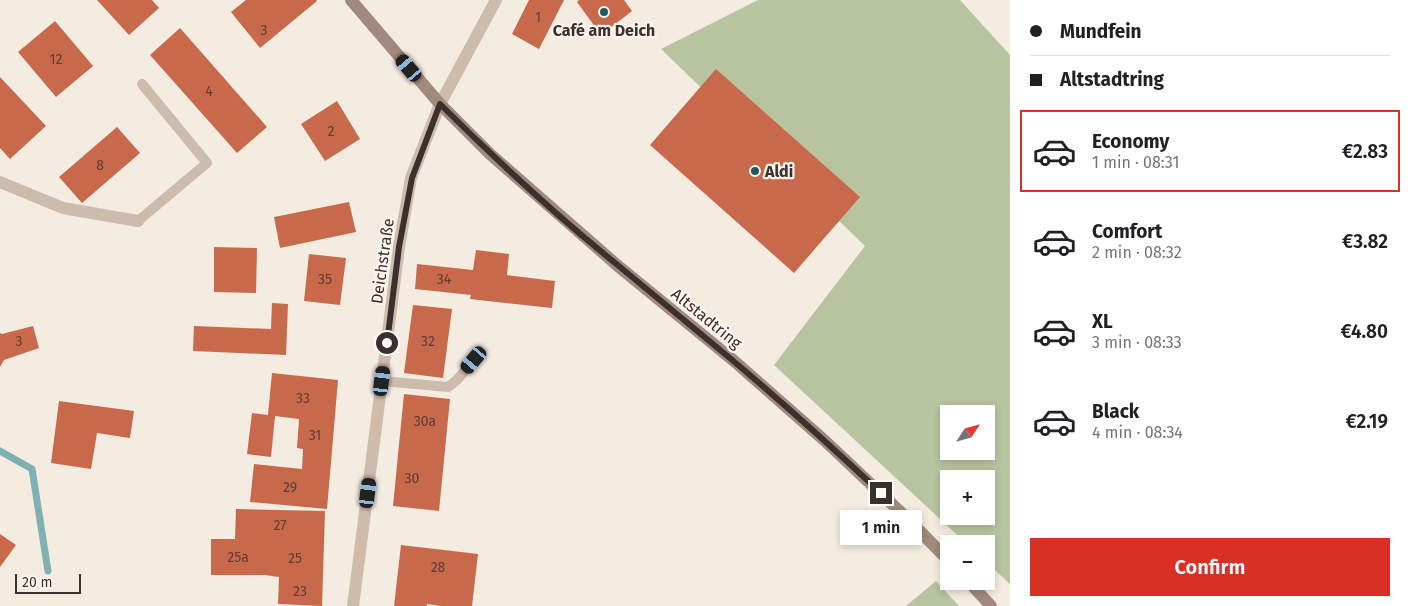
<!DOCTYPE html>
<html lang="en">
<head>
<meta charset="utf-8">
<style>
	:root { --surface:#fff; --page:#f6f6f6; --text:#202124; --muted:#757577; --line:#e0e0e0; --accent:#d93025 }
	body { margin:0; font-family:"Fira Sans",sans-serif; background:var(--page); color:var(--text); height:100vh; display:flex; flex-direction:column; font-size:19px; white-space:nowrap }
	* { box-sizing:border-box; margin:0 }
	p { font-size:16px; color:var(--muted) }
	.icon { flex:none; width:28px; height:28px; fill:none; stroke:currentColor; stroke-width:2; stroke-linecap:round; stroke-linejoin:round }
	.map { position:relative; flex:1; overflow:hidden }
	.sheet { display:flex; flex-direction:column; background:var(--surface); width:400px }
	.sheet>* { flex:none }
	.banner { display:grid; align-content:center; height:110px; padding:0 20px; background:var(--surface) }
	.needle { width:32px; rotate:54deg }
	.tools { position:absolute; left:940px; top:405px; display:grid; gap:10px }
	.tools a { display:grid; place-items:center; width:55px; height:55px; border-radius:0px; background:var(--surface); box-shadow:0 2px 8px #0003; font-size:25px }
	.scale { position:absolute; left:15px; bottom:12px; width:66px; box-sizing:border-box; padding-left:5px; border:2px solid #3b302b; border-top:0; font-size:14px; line-height:18px; white-space:nowrap; color:#3b302b; -webkit-text-stroke:4px #fbf5ee; paint-order:stroke }
	.end { position:absolute; width:22px; height:22px; margin:-11px; border:6px solid #3b302b; background:#fff; box-shadow:0 0 0 2px #fff }
	.from { border-radius:50% }
	.bubble { position:absolute; height:35px; border-radius:0px; background:var(--surface); box-shadow:0 2px 8px #0003; font-size:16px; font-weight:600; line-height:35px; text-align:center }
	.car { position:absolute; width:15px; height:30px; margin:-15px -8px; border-radius:6px; box-shadow:0 0 4px 1px #0007; background:linear-gradient(#222 24%,#8ab4d8 0 40%,#222 0 76%,#8ab4d8 0 86%,#222 0) }
	.banner b { display:flex; align-items:center; gap:18px; height:48px; font-size:19px }
	.banner b+b { border-top:1px solid var(--line) }
	.banner i { width:12px; height:12px; background:var(--text) }
	ul { padding:0; list-style:none }
	li { display:flex; align-items:center; gap:15px; height:82px; margin:0 10px 8px; padding:0 10px; border:2px solid transparent; border-radius:0px }
	li div { flex:1 }
	li b { display:block; font-size:19px }
	li em { font-style:normal; font-weight:600 }
	li.active { border-color:var(--accent) }
	li>.icon { width:45px; height:45px; stroke-width:1.5 }
	.action { display:flex; gap:10px; margin-top:auto; padding:10px 20px }
	.action a { flex:1; height:58px; border-radius:0px; background:var(--accent); color:#fff; font-size:20px; font-weight:600; line-height:58px; text-align:center }
	main { display:flex; flex:1; min-height:0 }
	.map>svg:first-child { display:block }
</style>
</head>
<body>
<main>
<div class="map">
<svg width="1010" height="606" viewBox="0 0 1010 606">
	<rect width="100%" height="100%" fill="#f4ebe1"/>
	<g fill="#b8c4a0" fill-rule="evenodd">
		<path d="M758,0H960L1010,55V584L986,562V544H967L774,365L865,246L661,49ZM949,414H986V451H949ZM949,479H986V516H949Z"/>
		<polygon points="936,581 959,606 906,606"/>
	</g>
	<g fill="none" stroke-linecap="round" stroke-linejoin="round">
		<polyline stroke="#7fb0b2" stroke-width="7" points="0,451 32,469 48,571"/>
	</g>
	<g fill="#c8694b">
		<polygon points="97,0 152,0 159,8 129,35"/>
		<polygon points="246,0 316,0 317,1 260,48 231,12"/>
		<polygon points="529,0 564,0 539,49 512,34"/>
		<polygon points="579,0 624,0 632,11 601,35 577,2"/>
		<polygon points="55,21 93,66 56,97 18,52"/>
		<polygon points="180,28 267,127 237,153 150,55"/>
		<polygon points="716,69 860,197 794,273 650,145"/>
		<polygon points="0,77 46,126 10,159 0,148"/>
		<polygon points="337,101 360,139 325,161 301,124"/>
		<polygon points="117,127 140,153 82,203 59,177"/>
		<polygon points="349,202 356,232 280,248 274,217"/>
		<polygon points="214,247 257,248 256,293 214,292"/>
		<polygon points="476,250 509,254 507,275 555,281 552,308 470,299 471,295 415,289 417,264 473,270"/>
		<polygon points="309,254 346,258 340,305 304,301"/>
		<polygon points="272,303 288,304 286,355 193,351 194,326 271,329"/>
		<polygon points="413,305 452,309 443,378 404,373"/>
		<polygon points="33,326 39,348 4,360 0,367 0,333 2,334"/>
		<polygon points="272,373 338,380 327,509 250,502 254,464 302,469 303,449 297,448 299,419 275,416 271,457 247,454 252,413 268,415"/>
		<polygon points="404,394 450,399 439,511 393,506"/>
		<polygon points="59,401 134,411 130,438 97,433 91,469 51,463"/>
		<polygon points="236,509 325,511 322,606 278,604 279,577 265,575 211,575 211,539 235,539"/>
		<polygon points="0,534 16,545 0,567"/>
		<polygon points="401,545 478,554 472,606 441,606 427,604 427,606 394,606"/>
	</g>
	<g fill="none" stroke-linecap="round" stroke-linejoin="round">
		<g stroke="#cdbbac" stroke-width="10">
			<polyline points="138,221 207,163 142,84"/>
			<polyline points="382,381 448,387 457,380 474,360"/>
		</g>
		<g stroke="#cdbbac" stroke-width="12">
			<polyline points="0,182 63,208 138,221"/>
			<polyline points="353,606 399,247 411,178 440,104"/>
		</g>
		<polyline stroke="#cdbbac" stroke-width="12" points="440,104 496,0"/>
		<g stroke="#a18a7d" stroke-width="12">
			<polyline points="351,0 440,104 490,154 618,266 733,360 824,440 909,520 949,561"/>
			<polyline points="968,581 991,606"/>
		</g>
	</g>
	<g fill="none" stroke-linecap="round" stroke-linejoin="round">
		<path stroke="#3b302b" stroke-width="6" d="M387,343L399,247L412,178L440,104C497,161 557,216 620,267C657,298 694,328 731,359C782,402 832,447 881,493"/>
	</g>
	<g fill="#1f5a5e" stroke="#fbf5ee" stroke-width="2">
		<circle cx="604" cy="12" r="5"/>
		<circle cx="755" cy="171" r="5"/>
	</g>
	<g text-anchor="middle" stroke-width="4.5" stroke-linejoin="round" paint-order="stroke">
		<g font-size="14" fill="#5e3e33">
			<text x="538" y="22">1</text>
			<text x="264" y="35">3</text>
			<text x="56" y="64">12</text>
			<text x="209" y="96">4</text>
			<text x="331" y="136">2</text>
			<text x="100" y="170">8</text>
			<text x="325" y="284">35</text>
			<text x="444" y="284">34</text>
			<text x="19" y="346">3</text>
			<text x="428" y="346">32</text>
			<text x="303" y="403">33</text>
			<text x="425" y="426">30a</text>
			<text x="315" y="440">31</text>
			<text x="412" y="483">30</text>
			<text x="290" y="492">29</text>
			<text x="280" y="530">27</text>
			<text x="238" y="562">25a</text>
			<text x="295" y="563">25</text>
			<text x="438" y="572">28</text>
			<text x="300" y="596">23</text>
		</g>
		<g font-size="16" font-weight="bold" fill="#3b302b" stroke="#fbf5ee">
			<text x="604" y="36">Café am Deich</text>
			<text x="765" y="177" text-anchor="start">Aldi</text>
		</g>
		<g font-size="16" fill="#3b302b" stroke="#fbf5ee">
			<text transform="translate(382 261) rotate(-82)" y="6">Deichstraße</text>
			<text transform="translate(707 318) rotate(39)" y="6">Altstadtring</text>
		</g>
	</g>
</svg>
<div class="tools">
<a><svg class="needle" viewBox="-14 -14 28 28"><path d="M0-13l5 13h-10z" fill="#e53935"/><path d="M0 13l5-13h-10z" fill="#757577"/></svg></a>
<a>+</a>
<a>−</a>
</div>
<div class="scale">20 m</div>
<i class="end from" style="left:387px;top:343px"></i>
<i class="end" style="left:881px;top:493px"></i>
<div class="bubble" style="left:840px;top:510px;width:82px">1 min</div>
<i class="car" style="left:409px;top:68px;rotate:320deg"></i>
<i class="car" style="left:474px;top:360px;rotate:220deg"></i>
<i class="car" style="left:382px;top:381px;rotate:7deg"></i>
<i class="car" style="left:368px;top:493px;rotate:7deg"></i>
</div>
<section class="sheet">
<div class="banner">
<b><i class="from"></i>Mundfein</b>
<b><i></i>Altstadtring</b>
</div>
<ul>
<li class="active"><svg class="icon" aria-label="car" viewBox="0 0 24 24"><path d="M5 17H2v-5l4-1 3-4h7l3 4 3 1v5h-3M9 17h6M6 11h13"/><circle cx="7" cy="17" r="2"/><circle cx="17" cy="17" r="2"/></svg><div><b>Economy</b><p>1 min · 08:31</p></div><em>€2.83</em></li>
<li><svg class="icon" aria-label="car" viewBox="0 0 24 24"><path d="M5 17H2v-5l4-1 3-4h7l3 4 3 1v5h-3M9 17h6M6 11h13"/><circle cx="7" cy="17" r="2"/><circle cx="17" cy="17" r="2"/></svg><div><b>Comfort</b><p>2 min · 08:32</p></div><em>€3.82</em></li>
<li><svg class="icon" aria-label="car" viewBox="0 0 24 24"><path d="M5 17H2v-5l4-1 3-4h7l3 4 3 1v5h-3M9 17h6M6 11h13"/><circle cx="7" cy="17" r="2"/><circle cx="17" cy="17" r="2"/></svg><div><b>XL</b><p>3 min · 08:33</p></div><em>€4.80</em></li>
<li><svg class="icon" aria-label="car" viewBox="0 0 24 24"><path d="M5 17H2v-5l4-1 3-4h7l3 4 3 1v5h-3M9 17h6M6 11h13"/><circle cx="7" cy="17" r="2"/><circle cx="17" cy="17" r="2"/></svg><div><b>Black</b><p>4 min · 08:34</p></div><em>€2.19</em></li>
</ul>
<div class="action"><a>Confirm</a></div>
</section>
</main>
</body>
</html>
